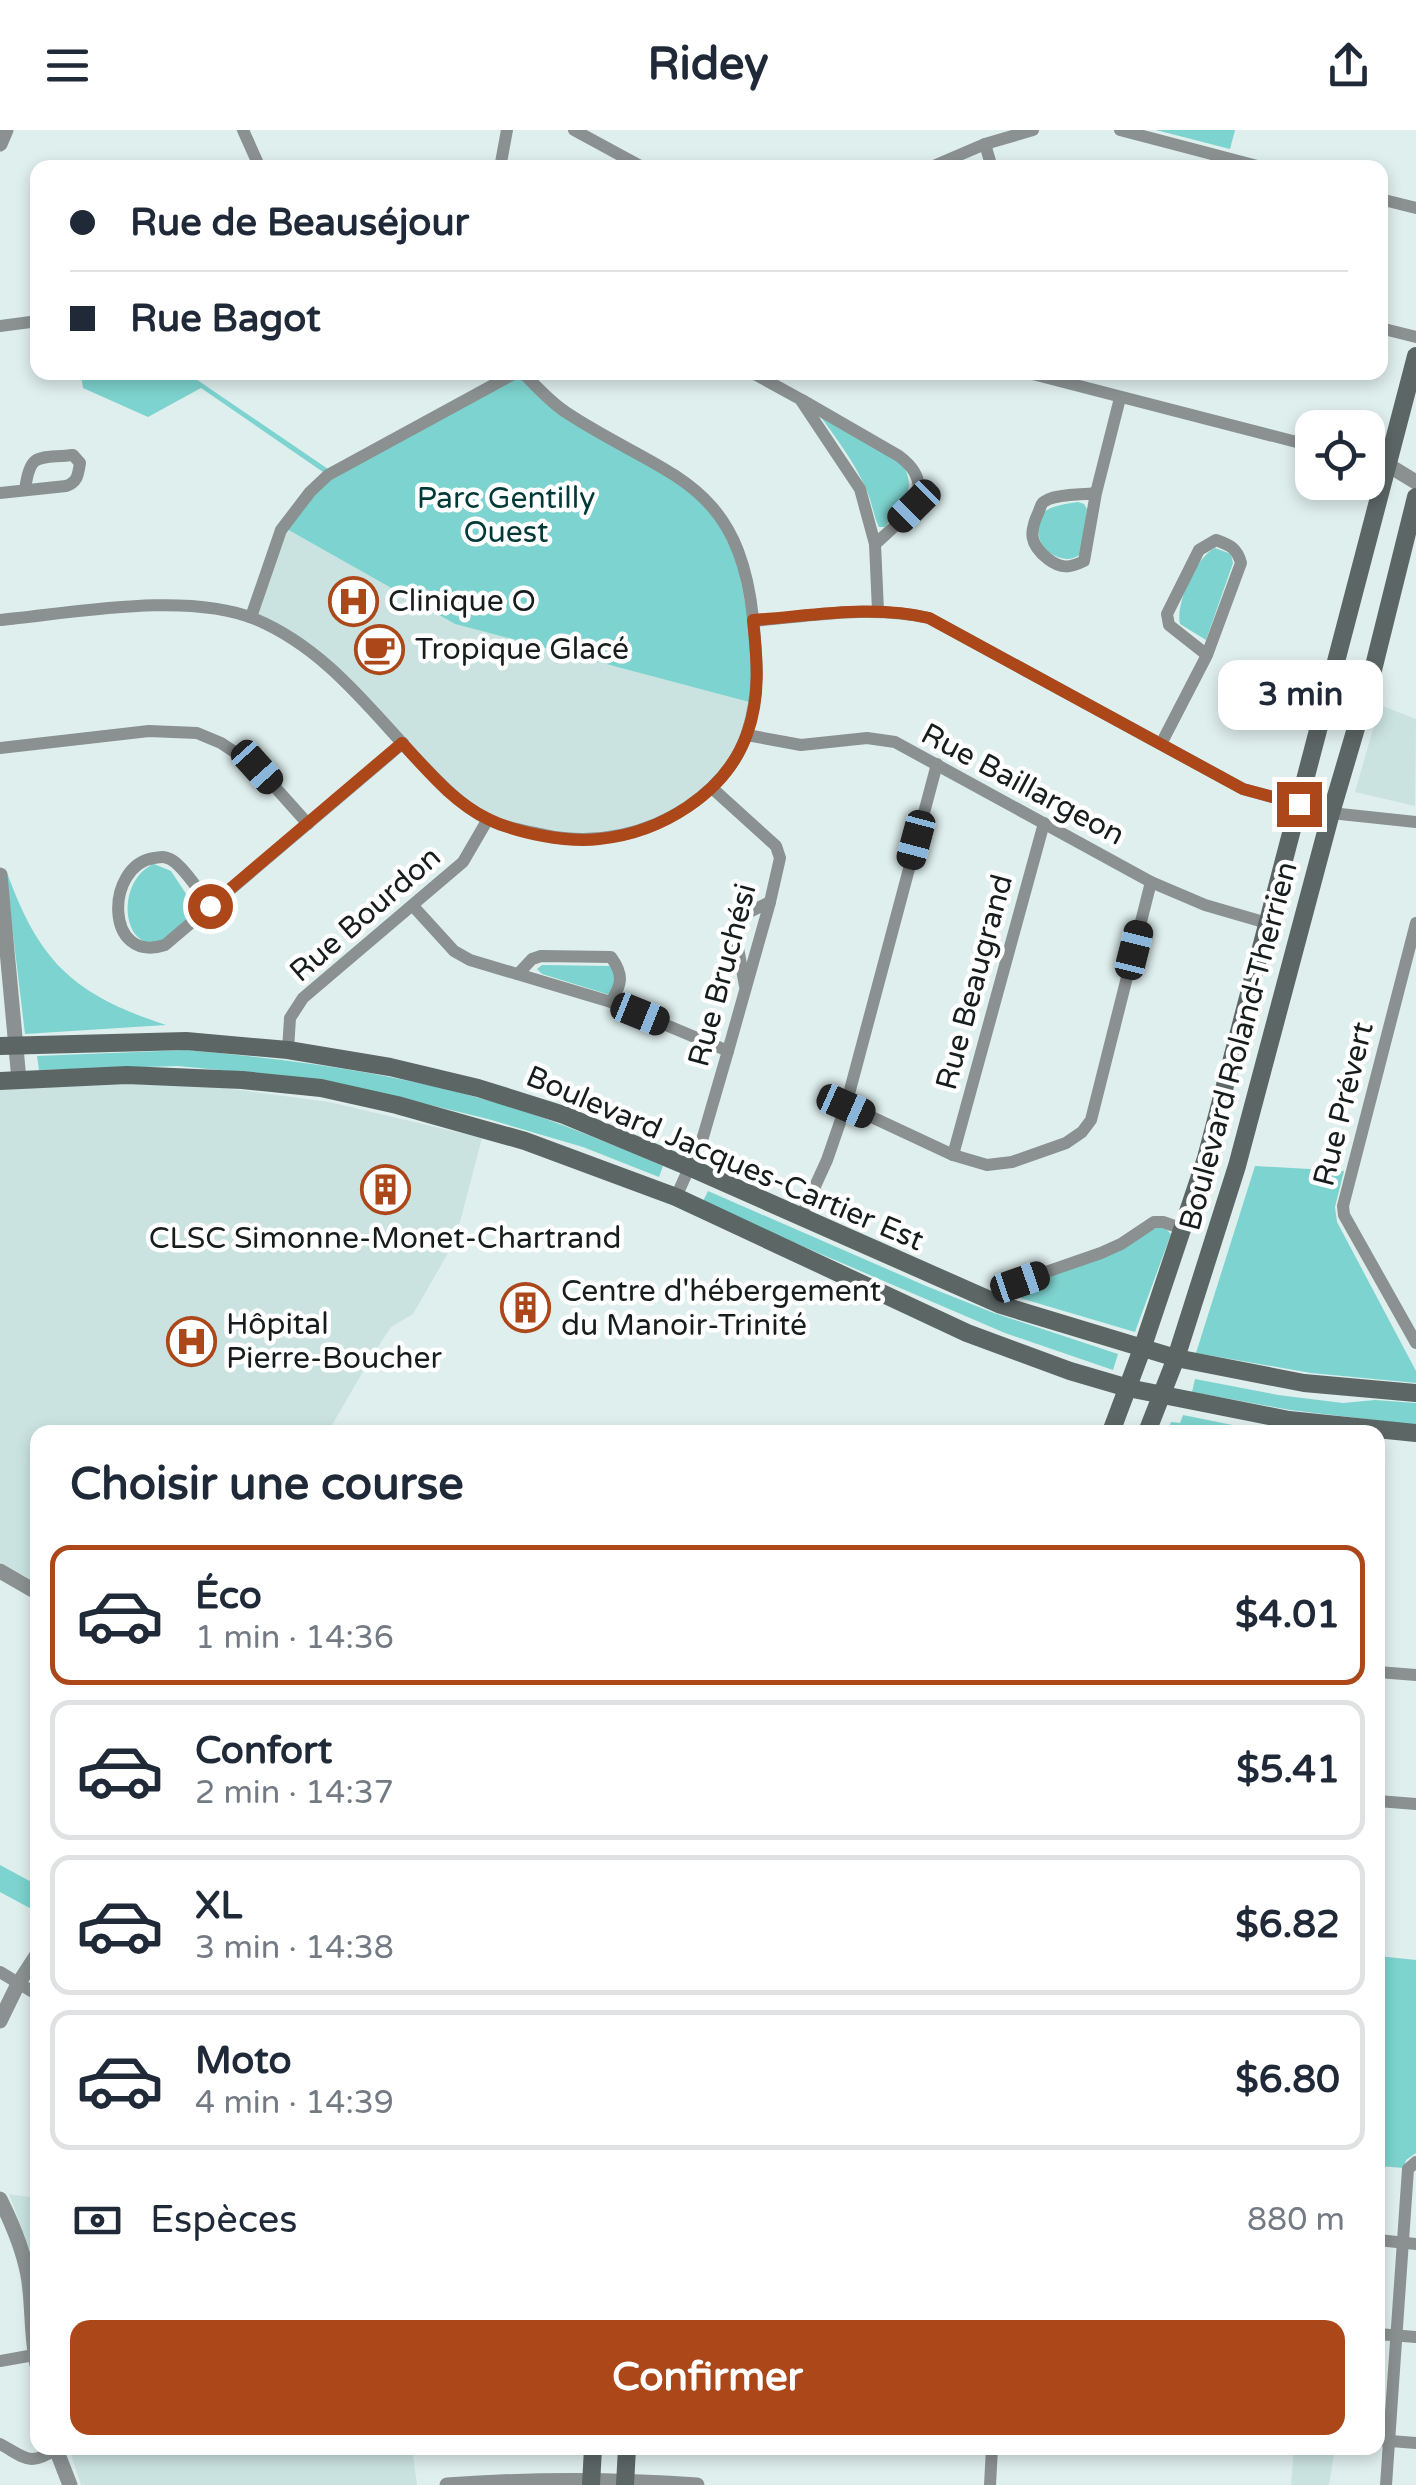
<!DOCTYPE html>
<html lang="fr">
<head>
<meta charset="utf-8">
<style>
	:root { --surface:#fff; --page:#f6f6f7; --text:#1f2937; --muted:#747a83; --line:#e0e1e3; --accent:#ac471a }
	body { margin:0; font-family:"Varela Round",sans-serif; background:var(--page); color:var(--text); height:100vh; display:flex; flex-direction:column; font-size:38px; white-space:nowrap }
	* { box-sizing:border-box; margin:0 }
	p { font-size:32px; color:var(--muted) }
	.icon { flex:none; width:55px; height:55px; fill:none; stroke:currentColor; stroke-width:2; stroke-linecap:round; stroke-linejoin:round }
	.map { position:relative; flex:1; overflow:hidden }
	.drawer { position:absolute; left:30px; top:1295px; width:1355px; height:1030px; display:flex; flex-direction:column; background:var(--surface); border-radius:20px; box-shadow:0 5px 15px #0003 }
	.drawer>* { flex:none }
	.hud { position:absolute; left:30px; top:30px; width:1358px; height:220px; border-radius:20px; box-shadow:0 5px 15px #0003; display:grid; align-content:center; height:220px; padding:0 40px; background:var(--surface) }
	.fabs { position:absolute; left:1295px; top:280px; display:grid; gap:20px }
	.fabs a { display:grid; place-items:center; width:90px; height:90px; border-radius:20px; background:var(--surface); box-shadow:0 5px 15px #0003; font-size:50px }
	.end { position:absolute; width:45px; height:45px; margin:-22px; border:12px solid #ac471a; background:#fff; box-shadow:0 0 0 5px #fff }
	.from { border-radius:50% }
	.bubble { position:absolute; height:70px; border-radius:20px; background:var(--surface); box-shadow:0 5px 15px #0003; font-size:32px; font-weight:700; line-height:70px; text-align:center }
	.car { position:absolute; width:30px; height:60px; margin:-30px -15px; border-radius:12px; box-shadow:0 0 8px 2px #0007; background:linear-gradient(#222 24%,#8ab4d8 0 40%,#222 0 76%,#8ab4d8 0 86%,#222 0) }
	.hud b { display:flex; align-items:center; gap:35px; height:95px; font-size:38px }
	.hud b+b { border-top:2px solid var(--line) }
	.hud i { width:25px; height:25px; background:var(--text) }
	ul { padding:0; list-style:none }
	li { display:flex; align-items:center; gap:30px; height:140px; margin:0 20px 15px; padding:0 20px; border:5px solid var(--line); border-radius:20px }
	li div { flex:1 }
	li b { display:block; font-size:38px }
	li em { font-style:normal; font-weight:700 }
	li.selected { border-color:var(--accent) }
	li>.icon { width:90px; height:90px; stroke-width:1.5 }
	h2 { padding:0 40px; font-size:45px; line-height:120px }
	.pay { display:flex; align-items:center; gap:25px; height:110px; padding:0 40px; font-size:38px }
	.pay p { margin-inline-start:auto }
	.cta { display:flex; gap:20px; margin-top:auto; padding:20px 40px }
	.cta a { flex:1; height:115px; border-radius:20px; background:var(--accent); color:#fff; font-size:40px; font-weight:700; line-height:115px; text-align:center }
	header { display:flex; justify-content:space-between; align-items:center; height:130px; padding:0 40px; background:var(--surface); font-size:45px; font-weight:700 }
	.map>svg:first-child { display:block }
</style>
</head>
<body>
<header><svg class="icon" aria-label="menu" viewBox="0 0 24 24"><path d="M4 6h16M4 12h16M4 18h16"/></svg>Ridey<svg class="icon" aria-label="share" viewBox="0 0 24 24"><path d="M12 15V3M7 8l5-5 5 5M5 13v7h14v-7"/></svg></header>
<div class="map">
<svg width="1416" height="2355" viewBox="0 0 1416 2355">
	<rect width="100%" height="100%" fill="#dfefee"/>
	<g fill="#cae3e1">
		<polygon points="285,398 455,494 753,573 731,634 684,677 634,701 597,708 521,697 484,682 438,647 368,568 256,486"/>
		<polygon points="1380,575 1416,589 1415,676 1355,662"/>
		<polygon points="127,945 329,972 482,1008 455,1111 413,1184 391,1197 372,1226 328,1302 38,1302 37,1453 0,1432 0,951"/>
		<polygon points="9,2064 37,2068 37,2169 31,2123"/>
		<polygon points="69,2318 412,2318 417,2355 81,2355"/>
		<polygon points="1294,2318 1335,2318 1329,2355 1291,2355"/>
	</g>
	<g fill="#7dd3cf">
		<polygon points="1156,0 1235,0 1230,19"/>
		<polygon points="81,243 187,243 328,339 323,342 201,258 148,287 83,258"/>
		<polygon points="519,244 700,364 735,421 752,508 753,573 455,494 285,398 328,349"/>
		<path d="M818,283L903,335C918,362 901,375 885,397H879C873,385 872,371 866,359C854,331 836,308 818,283Z"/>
		<path d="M1078,372L1084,374L1087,379L1081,424C1067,434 1057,427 1043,419C1029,382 1044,377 1078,372Z"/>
		<path d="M1215,418L1231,424L1233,433L1206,510L1180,494C1175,474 1196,427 1215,418Z"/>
		<path d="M154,734L171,741L192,773V786C184,794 173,807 162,811C122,825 114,751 154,734Z"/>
		<path d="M5,737C38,831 72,864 166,895L25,904Z"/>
		<polygon points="542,835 612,836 617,852 610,865 542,844 537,839"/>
		<path d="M186,920C288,929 391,942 490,971C550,988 606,1012 663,1036L659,1047L583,1017L488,989L406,969L282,946L178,936L39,940L37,926Z"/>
		<polygon points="1255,1036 1344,1041 1335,1077 1337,1092 1416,1241 1416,1253 1311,1243 1196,1223"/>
		<polygon points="708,1061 926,1156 994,1183 1118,1224 1113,1240 1005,1203 702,1073"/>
		<polygon points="1158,1097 1166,1099 1171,1104 1135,1202 1020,1168 1026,1155"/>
		<polygon points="1195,1249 1278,1265 1343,1273 1375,1270 1416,1273 1416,1295 1290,1280 1192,1262"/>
		<polygon points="1183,1285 1267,1302 1167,1302 1171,1292 1180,1293"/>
		<polygon points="0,1735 37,1755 37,1782 0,1762"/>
		<polygon points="1378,1826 1416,1830 1416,2023 1406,2030 1404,2038 1378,2036"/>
	</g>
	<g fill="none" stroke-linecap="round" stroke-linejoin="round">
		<g stroke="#8a9190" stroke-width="12">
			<polyline points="243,0 260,38"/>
			<polyline points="574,0 644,38"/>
			<polyline points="1120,0 1265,38"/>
			<polyline points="985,14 992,38"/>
			<polyline points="500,38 507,0"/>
			<polyline points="929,38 985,14 1033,0"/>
			<polyline points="1380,69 1416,78"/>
			<polyline points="0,196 38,191"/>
			<polyline points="1380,198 1416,207"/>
			<polyline points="751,242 800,269 860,359 875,414 878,481"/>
			<polyline points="1025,242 1312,316"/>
			<path d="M802,270L899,326C943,359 903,389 875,414"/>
			<polyline points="1368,329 1388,335"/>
			<path d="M0,363L66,356C78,352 78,344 80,333L73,325C38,329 30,321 25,360"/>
			<path d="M1096,363C1081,365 1062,364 1049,369C1041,373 1042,373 1039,381C1029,402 1029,414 1048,429C1061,439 1070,438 1084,431L1096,363L1120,268"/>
			<polyline points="251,487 281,400 310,362 328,345 517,242"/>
			<path d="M0,490C73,483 187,461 255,489C322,517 365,573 413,625C436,649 458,674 487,689C505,698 526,701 545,705C584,713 620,709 656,694C697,676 735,644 748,600C760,562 757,527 753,488C738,349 667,348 567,283C551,273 536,256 522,242"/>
			<path d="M753,491C811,486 872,475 929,488L1243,659L1331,683L1416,692"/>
			<polyline points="747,605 801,615 867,608 895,612 1151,752 1205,775 1267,793"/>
			<path d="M1161,614L1207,525L1241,433C1237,418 1230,415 1216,410L1199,420L1167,484L1169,495L1207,525"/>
			<polyline points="0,618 149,601 197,603 221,613 257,637 308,694"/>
			<polyline points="413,776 454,821 470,830 611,872 728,921"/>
			<path d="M211,777C201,764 183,735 170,729C163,726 161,727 154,728C105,735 104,835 165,815L403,613"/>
			<polyline points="1416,793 1343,1076 1344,1085 1416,1213"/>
			<path d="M518,844L532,829L541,826L611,827C624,845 622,854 611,872"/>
			<polyline points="745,856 734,796 743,785 770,772"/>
			<polyline points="288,920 290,888 303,868 463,732 488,689"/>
			<polyline points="846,975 953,1025 987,1035 1012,1032 1066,1013 1082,1002 1091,990 1151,752"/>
			<polyline points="953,1025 1044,693"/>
			<polyline points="676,1067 703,1007 728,921 770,772 780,728 776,716 712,658"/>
			<polyline points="801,1087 827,1030 846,975 937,634"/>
			<polyline points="1001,1175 1010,1157 1020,1151 1101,1123 1121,1114 1154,1092 1163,1092 1183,1099"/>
			<polyline points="1378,1542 1416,1545"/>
			<polyline points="1378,1671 1416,1674"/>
			<polyline points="0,1842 38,1865"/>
			<polyline points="1378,2110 1416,2114"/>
			<polyline points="1378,2204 1416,2207"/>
			<polyline points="0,2231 34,2225"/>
			<polyline points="1378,2310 1416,2313"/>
			<path d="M0,2314C26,2328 29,2337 56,2319"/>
			<polyline points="990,2355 992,2318"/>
			<polyline points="1386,2355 1408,2039 1416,2032"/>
		</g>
		<g stroke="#8a9190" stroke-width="15">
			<polyline points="0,14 6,0"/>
			<polyline points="1388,335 1416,352"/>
			<polyline points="0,745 19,950"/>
			<polyline points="0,1441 38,1463"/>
			<polyline points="0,1891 18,1854 38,1823"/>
			<path d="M0,2069C13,2095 25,2123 29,2152C33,2181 31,2210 38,2239"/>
			<polyline points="56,2319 70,2355"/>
			<path d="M447,2355C531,2349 614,2349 697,2355"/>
		</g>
		<g stroke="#5c6665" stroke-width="18">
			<polyline points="0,916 186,911 288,920 390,937 478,958 564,985 689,1037 1001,1175 1176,1228 1304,1253 1416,1263"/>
			<polyline points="0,951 127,945 242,950 321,958 397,975 525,1011 676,1067 967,1203 1070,1241 1128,1258 1289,1290 1416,1303"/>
			<polyline points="1111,1302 1142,1219 1206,1028 1416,226"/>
			<polyline points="1147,1302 1176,1228 1237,1036 1331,683 1372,544 1416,367"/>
			<polyline points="591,2355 593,2318"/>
			<polyline points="625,2355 627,2318"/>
		</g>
	</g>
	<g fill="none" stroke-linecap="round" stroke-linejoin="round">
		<path stroke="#ac471a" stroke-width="12" d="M210,776L402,613C428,641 453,672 488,689C516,703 568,713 599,709C661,703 726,663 747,604C761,566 757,529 753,490C811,486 872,474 929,488L1243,659L1299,674"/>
	</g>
	<defs>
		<symbol id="hospital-ring" viewBox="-11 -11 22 22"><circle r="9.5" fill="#fff" stroke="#ac471a" stroke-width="1.5"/><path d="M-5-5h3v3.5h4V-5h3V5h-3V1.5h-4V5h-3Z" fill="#ac471a"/></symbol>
		<symbol id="cafe-ring" viewBox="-11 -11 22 22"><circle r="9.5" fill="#fff" stroke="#ac471a" stroke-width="1.5"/><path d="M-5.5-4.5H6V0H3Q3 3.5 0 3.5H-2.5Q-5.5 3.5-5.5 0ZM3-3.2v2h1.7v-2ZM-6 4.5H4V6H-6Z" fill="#ac471a"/></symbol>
		<symbol id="building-ring" viewBox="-11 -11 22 22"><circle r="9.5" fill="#fff" stroke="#ac471a" stroke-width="1.5"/><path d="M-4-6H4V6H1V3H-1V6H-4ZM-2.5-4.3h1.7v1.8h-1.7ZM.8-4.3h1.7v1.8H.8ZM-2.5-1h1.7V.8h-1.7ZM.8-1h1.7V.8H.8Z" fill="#ac471a"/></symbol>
	</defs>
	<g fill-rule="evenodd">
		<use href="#hospital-ring" x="326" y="444" width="55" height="55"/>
		<use href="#cafe-ring" x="352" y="492" width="55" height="55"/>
		<use href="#building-ring" x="358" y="1032" width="55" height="55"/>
		<use href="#building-ring" x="498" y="1150" width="55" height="55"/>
		<use href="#hospital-ring" x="164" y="1184" width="55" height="55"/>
	</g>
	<g text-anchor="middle" stroke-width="9" stroke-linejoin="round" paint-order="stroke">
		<g font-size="30" fill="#003a38" stroke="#fff">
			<text x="506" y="378">Parc Gentilly<tspan x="506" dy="34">Ouest</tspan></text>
		</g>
		<g font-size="30" fill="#171d1d" stroke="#fff" text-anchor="start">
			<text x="388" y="481">Clinique O</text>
			<text x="415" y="529">Tropique Glacé</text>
			<text x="385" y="1118" text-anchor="middle">CLSC Simonne-Monet-Chartrand</text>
			<text x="561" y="1171">Centre d'hébergement<tspan x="561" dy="34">du Manoir-Trinité</tspan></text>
			<text x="226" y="1204">Hôpital<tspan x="226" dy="34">Pierre-Boucher</tspan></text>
		</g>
		<g font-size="30" fill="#171d1d" stroke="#fff">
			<text transform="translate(1023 654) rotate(28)" y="10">Rue Baillargeon</text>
			<text transform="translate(365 784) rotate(-41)" y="10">Rue Bourdon</text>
			<text transform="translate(722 845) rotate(-75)" y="10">Rue Bruchési</text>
			<text transform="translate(974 852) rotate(-75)" y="10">Rue Beaugrand</text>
			<text transform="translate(1238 916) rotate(-75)" y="10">Boulevard Roland-Therrien</text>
			<text transform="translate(1343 974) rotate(-76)" y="10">Rue Prévert</text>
			<text transform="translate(725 1028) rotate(23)" y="10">Boulevard Jacques-Cartier Est</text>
		</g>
	</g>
</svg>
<div class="fabs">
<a><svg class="icon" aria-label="locate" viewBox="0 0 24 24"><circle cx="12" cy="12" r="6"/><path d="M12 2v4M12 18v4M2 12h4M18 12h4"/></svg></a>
</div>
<i class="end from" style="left:210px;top:776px"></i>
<i class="end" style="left:1299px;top:674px"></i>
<div class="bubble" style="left:1218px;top:530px;width:165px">3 min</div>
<i class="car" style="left:914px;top:376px;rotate:225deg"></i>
<i class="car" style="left:257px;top:637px;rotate:138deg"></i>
<i class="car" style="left:916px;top:710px;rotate:195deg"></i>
<i class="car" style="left:1134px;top:820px;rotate:14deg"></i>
<i class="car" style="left:640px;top:884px;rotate:112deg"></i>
<i class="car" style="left:846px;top:976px;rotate:114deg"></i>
<i class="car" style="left:1020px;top:1152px;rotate:71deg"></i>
<div class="hud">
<b><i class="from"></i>Rue de Beauséjour</b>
<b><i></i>Rue Bagot</b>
</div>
<section class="drawer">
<h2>Choisir une course</h2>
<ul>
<li class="selected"><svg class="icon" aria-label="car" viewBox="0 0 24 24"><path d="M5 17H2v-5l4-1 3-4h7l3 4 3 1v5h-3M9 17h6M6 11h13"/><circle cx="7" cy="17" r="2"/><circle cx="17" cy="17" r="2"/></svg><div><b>Éco</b><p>1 min · 14:36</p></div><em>$4.01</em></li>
<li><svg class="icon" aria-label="car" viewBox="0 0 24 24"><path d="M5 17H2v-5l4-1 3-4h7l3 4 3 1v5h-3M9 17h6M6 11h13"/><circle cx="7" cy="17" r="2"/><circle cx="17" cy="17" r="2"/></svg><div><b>Confort</b><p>2 min · 14:37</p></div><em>$5.41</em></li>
<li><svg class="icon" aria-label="car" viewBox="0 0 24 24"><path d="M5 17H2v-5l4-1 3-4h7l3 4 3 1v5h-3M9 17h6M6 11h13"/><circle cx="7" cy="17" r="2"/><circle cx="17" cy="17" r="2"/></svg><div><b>XL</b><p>3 min · 14:38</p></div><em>$6.82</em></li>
<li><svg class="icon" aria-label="car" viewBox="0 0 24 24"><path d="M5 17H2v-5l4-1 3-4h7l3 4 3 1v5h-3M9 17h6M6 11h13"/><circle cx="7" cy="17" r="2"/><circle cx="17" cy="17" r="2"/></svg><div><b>Moto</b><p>4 min · 14:39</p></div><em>$6.80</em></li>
</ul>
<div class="pay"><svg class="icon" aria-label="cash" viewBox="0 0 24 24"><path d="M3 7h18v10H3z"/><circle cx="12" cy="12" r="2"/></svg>Espèces<p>880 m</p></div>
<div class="cta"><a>Confirmer</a></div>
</section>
</div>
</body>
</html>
